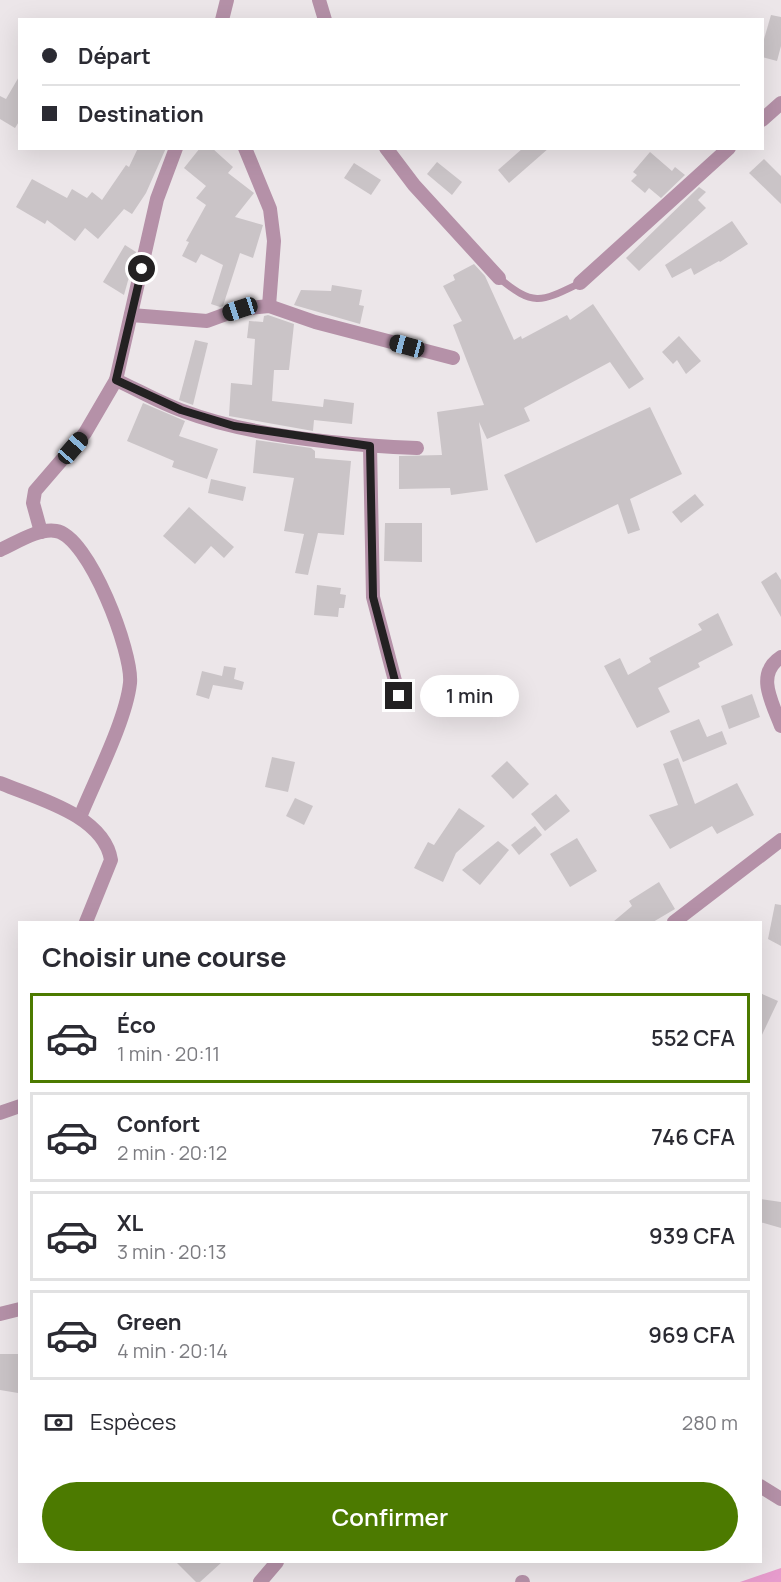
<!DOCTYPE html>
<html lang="fr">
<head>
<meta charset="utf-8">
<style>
	:root { --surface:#fff; --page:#f2f2f3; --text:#2b2b33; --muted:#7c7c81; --line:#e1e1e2; --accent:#4c7a00 }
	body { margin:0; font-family:Manrope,sans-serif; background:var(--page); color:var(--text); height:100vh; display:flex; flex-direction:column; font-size:22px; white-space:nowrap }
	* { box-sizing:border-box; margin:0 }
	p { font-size:20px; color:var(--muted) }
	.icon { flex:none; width:33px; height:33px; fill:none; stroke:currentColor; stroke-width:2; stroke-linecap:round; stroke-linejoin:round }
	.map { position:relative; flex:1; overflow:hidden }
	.sheet { position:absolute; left:18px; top:921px; width:744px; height:642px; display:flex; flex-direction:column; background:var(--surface); border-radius:0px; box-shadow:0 6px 24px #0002 }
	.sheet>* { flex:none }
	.guide { position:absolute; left:18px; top:18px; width:746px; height:132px; border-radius:0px; box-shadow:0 6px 24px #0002; display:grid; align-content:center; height:132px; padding:0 24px; background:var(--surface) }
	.end { position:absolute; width:27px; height:27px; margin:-14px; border:8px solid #232122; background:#fff; box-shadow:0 0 0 3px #fff }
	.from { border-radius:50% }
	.bubble { position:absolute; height:42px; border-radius:21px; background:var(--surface); box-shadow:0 6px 24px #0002; font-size:20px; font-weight:600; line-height:42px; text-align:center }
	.car { position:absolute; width:18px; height:36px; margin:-18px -9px; border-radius:8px; box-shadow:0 0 4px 2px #0007; background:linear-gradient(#222 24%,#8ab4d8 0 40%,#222 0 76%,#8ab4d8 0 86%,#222 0) }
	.guide b { display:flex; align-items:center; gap:21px; height:57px; font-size:22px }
	.guide b+b { border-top:2px solid var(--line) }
	.guide i { width:15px; height:15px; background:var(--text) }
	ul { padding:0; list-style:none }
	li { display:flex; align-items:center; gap:18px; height:90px; margin:0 12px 9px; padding:0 12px; border:3px solid var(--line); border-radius:0px }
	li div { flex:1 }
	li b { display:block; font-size:22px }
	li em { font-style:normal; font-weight:600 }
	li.on { border-color:var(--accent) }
	li>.icon { width:54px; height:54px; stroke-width:1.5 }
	h2 { padding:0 24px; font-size:27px; line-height:72px }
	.pay { display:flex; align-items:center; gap:15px; height:66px; padding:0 24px; font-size:22px }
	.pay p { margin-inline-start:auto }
	.button { display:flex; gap:12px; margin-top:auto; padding:12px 24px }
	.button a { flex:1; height:69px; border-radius:36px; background:var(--accent); color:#fff; font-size:24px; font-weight:600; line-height:69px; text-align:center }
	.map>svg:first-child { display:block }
</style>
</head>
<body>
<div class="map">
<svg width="781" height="1582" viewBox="0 0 781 1582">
	<rect width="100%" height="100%" fill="#ece6e9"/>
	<polygon fill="#e79ccd" points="781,1568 781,1582 740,1582"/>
	<g fill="#cac4c7">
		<polygon points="771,15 781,17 781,46 777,61 762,57 762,46"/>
		<polygon points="20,75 20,120 15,128 0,119 0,96 6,99"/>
		<polygon points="138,148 166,148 146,193 132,214 124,209 98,239 85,228 75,241 47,220 45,224 16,207 32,179 67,198 72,189 87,198 92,192 102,200 126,165 129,167"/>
		<polygon points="200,148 212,148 223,158 233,167 228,173 254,193 235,217 263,225 253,258 240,253 223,306 220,307 211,304 223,265 201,254 196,263 182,256 189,242 186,241 206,205 196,198 206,186 184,168"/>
		<polygon points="523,148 549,148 509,183 498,170"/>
		<polygon points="650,152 672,171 675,167 685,175 661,198 649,188 645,193 631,181 637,175 633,172"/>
		<polygon points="764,159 781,176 781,204 749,173"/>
		<polygon points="437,162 462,182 452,195 427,174"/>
		<polygon points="354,163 381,180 371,195 344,178"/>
		<polygon points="699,187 706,192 698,200 706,208 639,271 626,258"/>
		<polygon points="732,221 748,244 720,262 719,261 694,275 691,268 672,278 665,265"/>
		<polygon points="125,245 136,252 124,295 103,282"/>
		<polygon points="474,264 485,276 514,340 521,336 522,339 567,315 570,320 593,304 644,379 629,389 610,362 524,408 530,421 487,439 479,422 488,490 451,495 450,488 399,489 399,456 442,455 437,412 484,405 453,325 462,321 443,286 455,280 453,275"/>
		<polygon points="332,285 362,290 359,305 364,306 360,324 294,305 301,290 331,291"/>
		<polygon points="268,315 294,324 289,370 274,370 272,401 323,407 324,399 354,403 352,424 314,420 313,431 229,416 231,383 252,385 255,339 247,338 249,321 263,322 264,316"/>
		<polygon points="679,336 701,361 686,374 677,360 673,364 662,352"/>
		<polygon points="195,340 208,343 193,405 179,400"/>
		<polygon points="143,403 185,421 179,436 218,449 207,479 172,467 174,461 127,441"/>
		<polygon points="650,407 682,474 630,499 640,530 628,534 618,504 536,543 504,475"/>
		<polygon points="256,440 311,448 315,451 315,458 351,461 344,535 318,533 308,575 295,573 304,534 284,531 294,478 253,473"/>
		<polygon points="211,479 246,487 243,501 208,493"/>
		<polygon points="695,494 704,505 681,523 672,512"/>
		<polygon points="189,507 234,547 224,558 211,546 195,564 163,536"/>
		<polygon points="385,523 422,523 422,562 384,561"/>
		<polygon points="776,572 781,580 781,617 761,582"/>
		<polygon points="317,585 341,588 340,594 346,595 344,608 339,608 338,617 314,615"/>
		<polygon points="718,613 733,645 698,663 700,667 658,688 670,712 637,728 604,666 620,658 628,675 651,662 649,658 702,630 698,624"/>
		<polygon points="224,666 236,668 234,679 244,682 242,690 213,685 209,699 196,695 202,671 222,676"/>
		<polygon points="752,694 760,717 729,729 721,706"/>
		<polygon points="699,719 707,737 722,731 727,744 683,762 670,731"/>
		<polygon points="272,757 295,762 288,792 265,787"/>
		<polygon points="678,758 695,804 737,783 754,815 717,834 712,826 670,849 649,815 678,805 663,764"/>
		<polygon points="507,761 529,784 513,799 491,776"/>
		<polygon points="556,794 570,811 545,831 531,814"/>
		<polygon points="295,798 313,806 304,825 286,816"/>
		<polygon points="459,808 485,826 456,853 443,882 414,868 428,842 434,845"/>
		<polygon points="535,826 542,835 519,855 511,845"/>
		<polygon points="577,838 597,871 570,887 550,854"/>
		<polygon points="498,841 509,850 480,885 462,870"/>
		<polygon points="659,882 675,909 653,922 613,922 632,906 629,901"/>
		<polygon points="775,904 781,905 781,946 768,939"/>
		<polygon points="760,993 778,1001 760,1039"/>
		<polygon points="760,1199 781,1202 781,1228 760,1222"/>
		<polygon points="0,1354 20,1354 18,1393 0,1390"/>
		<polygon points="176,1562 222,1562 200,1582 196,1582"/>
	</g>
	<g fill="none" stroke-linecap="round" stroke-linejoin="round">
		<path stroke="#b591a8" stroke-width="7" d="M499,278C534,307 541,302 580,283"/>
		<g stroke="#b591a8" stroke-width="14">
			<polyline points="319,0 325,20"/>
			<polyline points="222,20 227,0"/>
			<polyline points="762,120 781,103"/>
			<polyline points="245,148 270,209 274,241 269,306"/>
			<polyline points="386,148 414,185 499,278"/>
			<polyline points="580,283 729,148"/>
			<polyline points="131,315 207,321 240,309 269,306 315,322 453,358"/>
			<path d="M116,380C138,390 160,403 183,411C249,436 345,445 417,448"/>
			<polyline points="370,446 373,597 399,696"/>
			<polyline points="41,532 33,503 35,491 85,433 116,380 157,199 176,148"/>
			<path d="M0,550C16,543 38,528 56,531C89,536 133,653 130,683C126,720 95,780 80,817"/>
			<path d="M781,657C755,674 772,702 781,726"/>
			<path d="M0,783C36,798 104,815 111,860L86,922"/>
			<polyline points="674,922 781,840"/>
			<polyline points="0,1113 20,1106"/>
			<polyline points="0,1314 20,1309"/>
			<polyline points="760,1486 781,1499"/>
			<polyline points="260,1582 277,1562"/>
			<polyline points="522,1582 523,1582"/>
		</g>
	</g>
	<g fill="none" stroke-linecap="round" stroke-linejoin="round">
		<polyline stroke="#232122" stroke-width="8" points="142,269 116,380 181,410 234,426 370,446 373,597 399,696"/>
	</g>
</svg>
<i class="end from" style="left:142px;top:269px"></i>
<i class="end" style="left:399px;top:696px"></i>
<div class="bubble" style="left:420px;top:675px;width:99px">1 min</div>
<i class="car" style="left:240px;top:309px;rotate:252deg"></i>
<i class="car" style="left:407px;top:346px;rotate:285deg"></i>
<i class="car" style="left:73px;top:448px;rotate:41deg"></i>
<div class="guide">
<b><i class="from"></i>Départ</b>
<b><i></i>Destination</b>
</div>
<section class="sheet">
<h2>Choisir une course</h2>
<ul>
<li class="on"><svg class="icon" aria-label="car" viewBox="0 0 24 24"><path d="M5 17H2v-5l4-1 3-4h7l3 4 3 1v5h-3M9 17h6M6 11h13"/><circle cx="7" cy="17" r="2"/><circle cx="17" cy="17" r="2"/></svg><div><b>Éco</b><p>1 min · 20:11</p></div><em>552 CFA</em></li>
<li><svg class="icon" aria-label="car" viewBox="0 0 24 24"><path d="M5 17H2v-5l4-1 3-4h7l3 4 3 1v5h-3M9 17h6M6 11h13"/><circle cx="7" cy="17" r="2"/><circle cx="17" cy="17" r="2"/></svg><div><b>Confort</b><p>2 min · 20:12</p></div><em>746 CFA</em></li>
<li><svg class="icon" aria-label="car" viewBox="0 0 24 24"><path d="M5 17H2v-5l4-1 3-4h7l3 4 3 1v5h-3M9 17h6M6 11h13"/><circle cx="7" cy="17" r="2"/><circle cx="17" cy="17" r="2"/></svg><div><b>XL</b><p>3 min · 20:13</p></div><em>939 CFA</em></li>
<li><svg class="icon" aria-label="car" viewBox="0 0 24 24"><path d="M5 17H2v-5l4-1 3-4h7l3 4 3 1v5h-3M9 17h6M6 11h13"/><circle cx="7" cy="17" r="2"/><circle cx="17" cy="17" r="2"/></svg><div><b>Green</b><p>4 min · 20:14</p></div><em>969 CFA</em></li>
</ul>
<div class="pay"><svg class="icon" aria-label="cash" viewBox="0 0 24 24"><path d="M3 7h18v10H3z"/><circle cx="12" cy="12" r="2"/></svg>Espèces<p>280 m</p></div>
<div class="button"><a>Confirmer</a></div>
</section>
</div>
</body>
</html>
